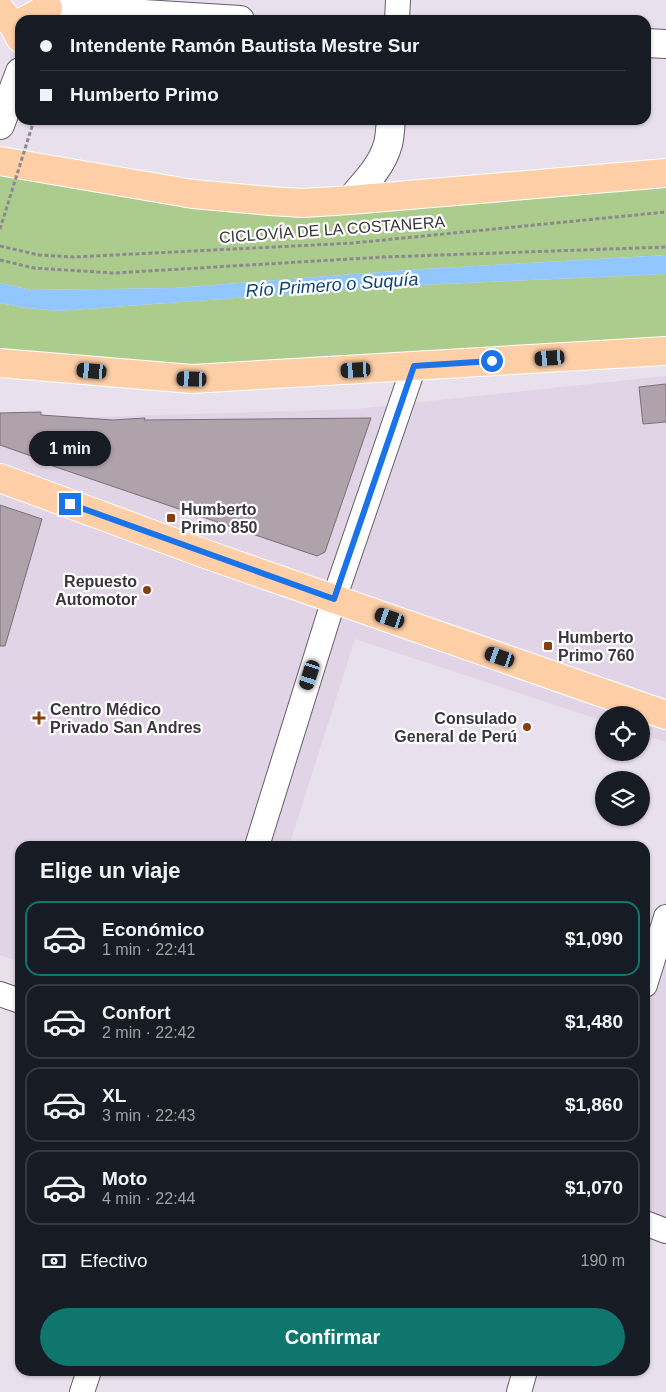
<!DOCTYPE html>
<html lang="es">
<head>
<meta charset="utf-8">
<style>
	:root { --surface:#171b24; --page:#242831; --text:#f1f3f6; --muted:#9ea1a6; --line:#363941; --accent:#0f766e }
	body { margin:0; font-family:Helvetica,sans-serif; background:var(--page); color:var(--text); height:100vh; display:flex; flex-direction:column; font-size:19px; white-space:nowrap }
	* { box-sizing:border-box; margin:0 }
	p { font-size:16px; color:var(--muted) }
	.icon { flex:none; width:28px; height:28px; fill:none; stroke:currentColor; stroke-width:2; stroke-linecap:round; stroke-linejoin:round }
	.map { position:relative; flex:1; overflow:hidden }
	.drawer { position:absolute; left:15px; top:841px; width:635px; height:535px; display:flex; flex-direction:column; background:var(--surface); border-radius:15px; box-shadow:0 1px 4px #0004 }
	.drawer>* { flex:none }
	.hud { position:absolute; left:15px; top:15px; width:636px; height:110px; border-radius:15px; box-shadow:0 1px 4px #0004; display:grid; align-content:center; height:110px; padding:0 25px; background:var(--surface) }
	.buttons { position:absolute; left:595px; top:706px; display:grid; gap:10px }
	.buttons a { display:grid; place-items:center; width:55px; height:55px; border-radius:50%; background:var(--surface); box-shadow:0 1px 4px #0004; font-size:25px }
	.end { position:absolute; width:22px; height:22px; margin:-11px; border:6px solid #1a73e8; background:#fff; box-shadow:0 0 0 2px #fff }
	.from { border-radius:50% }
	.bubble { position:absolute; height:35px; border-radius:18px; background:var(--surface); box-shadow:0 1px 4px #0004; font-size:16px; font-weight:600; line-height:35px; text-align:center }
	.car { position:absolute; width:15px; height:30px; margin:-15px -8px; border-radius:6px; box-shadow:0 0 4px 1px #0007; background:linear-gradient(#222 24%,#8ab4d8 0 40%,#222 0 76%,#8ab4d8 0 86%,#222 0) }
	.hud b { display:flex; align-items:center; gap:18px; height:48px; font-size:19px }
	.hud b+b { border-top:1px solid var(--line) }
	.hud i { width:12px; height:12px; background:var(--text) }
	ul { padding:0; list-style:none }
	li { display:flex; align-items:center; gap:15px; height:75px; margin:0 10px 8px; padding:0 15px; border:2px solid var(--line); border-radius:15px }
	li div { flex:1 }
	li b { display:block; font-size:19px }
	li em { font-style:normal; font-weight:600 }
	li.on { border-color:var(--accent) }
	li>.icon { width:45px; height:45px; stroke-width:1.5 }
	h2 { padding:0 25px; font-size:22px; line-height:60px }
	.pay { display:flex; align-items:center; gap:12px; height:55px; padding:0 25px; font-size:19px }
	.pay p { margin-inline-start:auto }
	.cta { display:flex; gap:10px; margin-top:auto; padding:10px 25px }
	.cta a { flex:1; height:58px; border-radius:30px; background:var(--accent); color:#fff; font-size:20px; font-weight:600; line-height:58px; text-align:center }
	.map>svg:first-child { display:block }
</style>
</head>
<body>
<div class="map">
<svg width="666" height="1392" viewBox="0 0 666 1392">
	<rect width="100%" height="100%" fill="#e8e0ec"/>
	<g fill="#e1d4e6">
		<polygon points="666,376 666,742 641,734 641,715 604,715 604,721 355,639 289,846 20,846 20,962 0,955 0,420 356,409"/>
		<polygon points="666,898 666,1217 645,1210 645,980"/>
	</g>
	<polygon fill="#e1d4e8" points="0,684 80,708 68,748 0,728"/>
	<g fill="#accc8e">
		<polygon points="0,161 270,201 666,173 666,255 408,270 174,288 31,290 0,283"/>
		<polygon points="666,274 666,351 221,378 0,363 0,303 26,308 59,311 397,286"/>
	</g>
	<polygon fill="#91c6fe" points="666,255 666,274 397,286 59,311 26,308 0,303 0,283 31,290 174,288 408,270"/>
	<g fill="#afa2ab" stroke="#7b6f77">
		<polygon points="666,384 666,422 643,424 639,387"/>
		<polygon points="41,412 41,415 113,420 145,418 144,420 371,418 325,552 317,556 47,464 48,462 0,445 0,413"/>
		<polygon points="0,505 42,519 5,646 0,646"/>
	</g>
	<g fill="none" stroke-linecap="round" stroke-linejoin="round">
		<defs>
			<g id="street">
				<polyline points="397,20 398,0"/>
				<polyline points="257,846 334,599 414,366"/>
				<polyline points="645,985 666,917"/>
				<polyline points="0,994 20,1001"/>
				<polyline points="645,1223 666,1231"/>
				<polyline points="82,1392 89,1371"/>
				<polyline points="519,1392 525,1371"/>
			</g>
			<g id="secondary">
				<polyline points="48,8 240,20"/>
				<polyline points="646,43 666,44"/>
				<polyline points="0,125 20,72"/>
				<path d="M350,200C365,183 382,166 388,144C390,137 390,128 391,120"/>
			</g>
			<g id="primary">
				<polyline points="0,10 14,26 20,38"/>
				<polyline points="26,20 48,8"/>
				<polyline points="0,161 193,194 270,201 303,203 350,200 666,173"/>
				<polyline points="0,363 192,379 666,351"/>
				<polyline points="0,478 211,556 666,715"/>
			</g>
		</defs>
		<use href="#street" stroke="#655e68" stroke-width="26"/>
		<use href="#secondary" stroke="#655e68" stroke-width="30"/>
		<use href="#primary" stroke="#fff" stroke-width="30"/>
		<g stroke="#8e8891" stroke-width="3" stroke-dasharray="4 2.5" stroke-linecap="butt">
			<polyline points="0,246 39,255 74,257 353,243 666,212"/>
			<polyline points="0,260 34,268 114,273 384,257 666,247"/>
		</g>
		<use href="#street" stroke="#fff" stroke-width="24"/>
		<use href="#secondary" stroke="#fff" stroke-width="28"/>
		<use href="#primary" stroke="#fecea6" stroke-width="28"/>
		<polyline stroke="#8e8891" stroke-width="3" stroke-dasharray="4 2.5" stroke-linecap="butt" points="0,229 34,120"/>
	</g>
	<g fill="none" stroke-linecap="round" stroke-linejoin="round">
		<polyline stroke="#1a73e8" stroke-width="6" points="70,504 334,599 414,366 492,361"/>
	</g>
	<g fill="#844013" stroke="#fff" stroke-width="2">
		<rect x="166" y="513" width="10" height="10" rx="2.5"/>
		<circle cx="147" cy="590" r="5"/>
		<rect x="543" y="641" width="10" height="10" rx="2.5"/>
		<path d="M36.5 710.5h5v5h5v5h-5v5h-5v-5h-5v-5h5z"/>
		<circle cx="527" cy="727" r="5"/>
	</g>
	<g text-anchor="middle" stroke-width="4.5" stroke-linejoin="round" paint-order="stroke">
		<g font-size="16" fill="#3a373c" stroke="#fff">
			<text transform="translate(332 229) rotate(-4)" y="6">CICLOVÍA DE LA COSTANERA</text>
		</g>
		<g font-size="16" font-weight="bold" fill="#3a373c" stroke="#fff" text-anchor="start">
			<text x="181" y="515">Humberto<tspan x="181" dy="18">Primo 850</tspan></text>
			<text x="137" y="587" text-anchor="end">Repuesto<tspan x="137" dy="18">Automotor</tspan></text>
			<text x="558" y="643">Humberto<tspan x="558" dy="18">Primo 760</tspan></text>
			<text x="50" y="715">Centro Médico<tspan x="50" dy="18">Privado San Andres</tspan></text>
			<text x="517" y="724" text-anchor="end">Consulado<tspan x="517" dy="18">General de Perú</tspan></text>
		</g>
		<g font-size="18" font-style="italic" fill="#094476" stroke="#fff">
			<text transform="translate(332 285) rotate(-4)" y="6">Río Primero o Suquía</text>
		</g>
	</g>
</svg>
<div class="buttons">
<a><svg class="icon" aria-label="locate" viewBox="0 0 24 24"><circle cx="12" cy="12" r="6"/><path d="M12 2v4M12 18v4M2 12h4M18 12h4"/></svg></a>
<a><svg class="icon" aria-label="layers" viewBox="0 0 24 24"><path d="M12 4l9 5-9 5-9-5zM3 14l9 5 9-5"/></svg></a>
</div>
<i class="end from" style="left:492px;top:361px"></i>
<i class="end" style="left:70px;top:504px"></i>
<div class="bubble" style="left:29px;top:431px;width:82px">1 min</div>
<i class="car" style="left:550px;top:358px;rotate:266deg"></i>
<i class="car" style="left:356px;top:370px;rotate:267deg"></i>
<i class="car" style="left:92px;top:371px;rotate:275deg"></i>
<i class="car" style="left:192px;top:379px;rotate:272deg"></i>
<i class="car" style="left:390px;top:618px;rotate:289deg"></i>
<i class="car" style="left:500px;top:657px;rotate:289deg"></i>
<i class="car" style="left:310px;top:675px;rotate:198deg"></i>
<div class="hud">
<b><i class="from"></i>Intendente Ramón Bautista Mestre Sur</b>
<b><i></i>Humberto Primo</b>
</div>
<section class="drawer">
<h2>Elige un viaje</h2>
<ul>
<li class="on"><svg class="icon" aria-label="car" viewBox="0 0 24 24"><path d="M5 17H2v-5l4-1 3-4h7l3 4 3 1v5h-3M9 17h6M6 11h13"/><circle cx="7" cy="17" r="2"/><circle cx="17" cy="17" r="2"/></svg><div><b>Económico</b><p>1 min · 22:41</p></div><em>$1,090</em></li>
<li><svg class="icon" aria-label="car" viewBox="0 0 24 24"><path d="M5 17H2v-5l4-1 3-4h7l3 4 3 1v5h-3M9 17h6M6 11h13"/><circle cx="7" cy="17" r="2"/><circle cx="17" cy="17" r="2"/></svg><div><b>Confort</b><p>2 min · 22:42</p></div><em>$1,480</em></li>
<li><svg class="icon" aria-label="car" viewBox="0 0 24 24"><path d="M5 17H2v-5l4-1 3-4h7l3 4 3 1v5h-3M9 17h6M6 11h13"/><circle cx="7" cy="17" r="2"/><circle cx="17" cy="17" r="2"/></svg><div><b>XL</b><p>3 min · 22:43</p></div><em>$1,860</em></li>
<li><svg class="icon" aria-label="car" viewBox="0 0 24 24"><path d="M5 17H2v-5l4-1 3-4h7l3 4 3 1v5h-3M9 17h6M6 11h13"/><circle cx="7" cy="17" r="2"/><circle cx="17" cy="17" r="2"/></svg><div><b>Moto</b><p>4 min · 22:44</p></div><em>$1,070</em></li>
</ul>
<div class="pay"><svg class="icon" aria-label="cash" viewBox="0 0 24 24"><path d="M3 7h18v10H3z"/><circle cx="12" cy="12" r="2"/></svg>Efectivo<p>190 m</p></div>
<div class="cta"><a>Confirmar</a></div>
</section>
</div>
</body>
</html>
